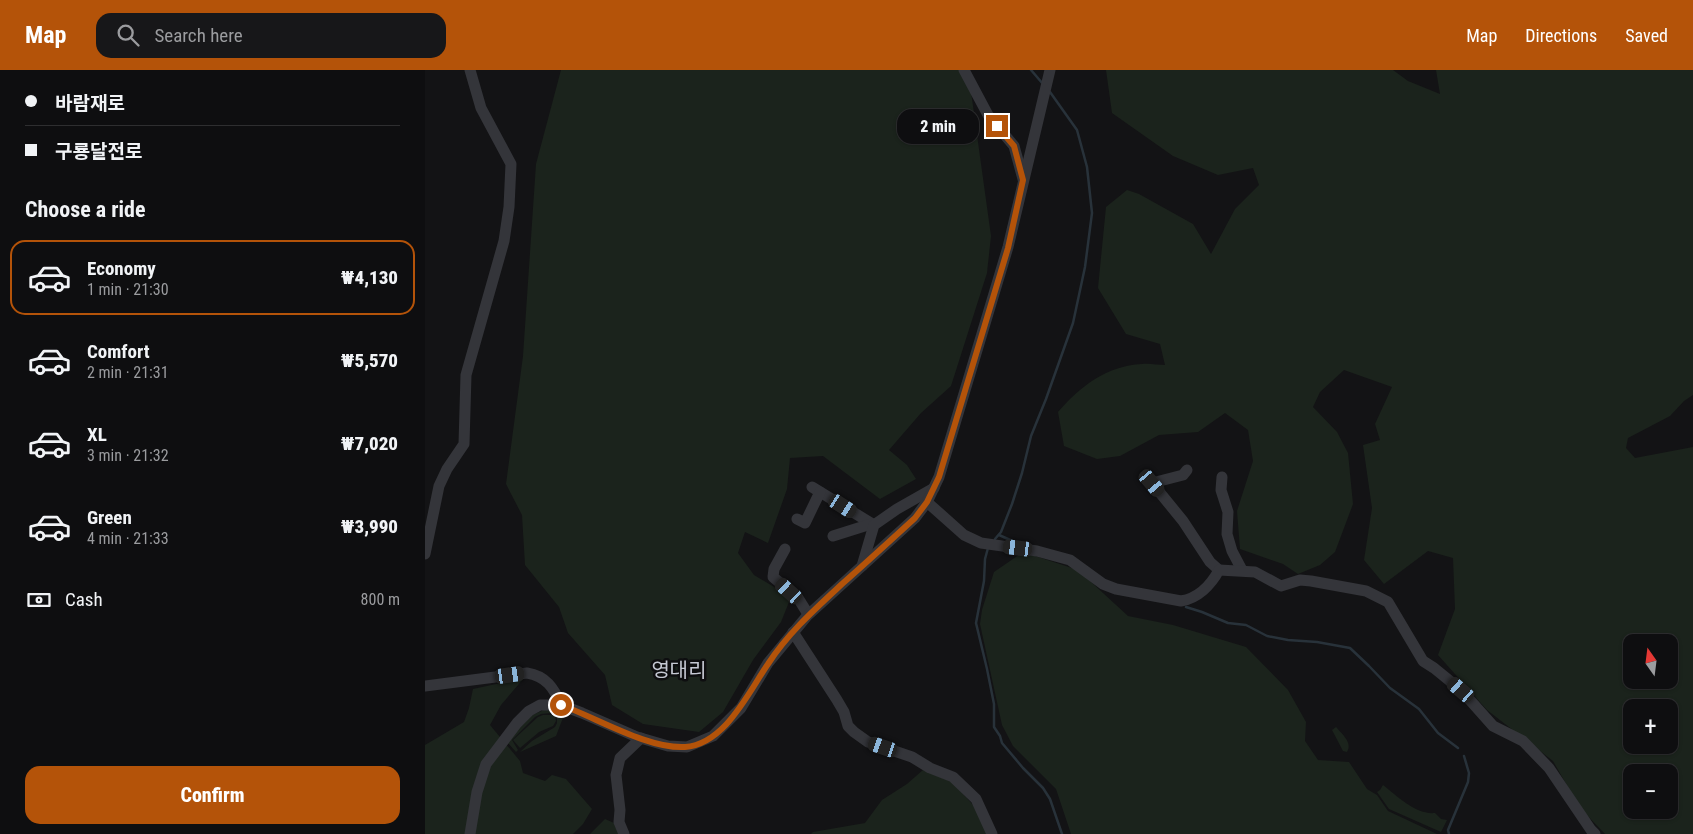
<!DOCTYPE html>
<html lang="en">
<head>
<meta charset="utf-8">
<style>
	:root { --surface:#0e0e10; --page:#171719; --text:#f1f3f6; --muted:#9b9c9f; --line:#2e2e30; --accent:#b45309 }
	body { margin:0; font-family:"Roboto Condensed","Noto Sans KR",sans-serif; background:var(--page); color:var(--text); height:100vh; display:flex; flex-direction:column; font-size:19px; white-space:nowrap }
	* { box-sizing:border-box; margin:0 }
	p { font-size:16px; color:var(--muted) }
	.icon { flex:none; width:28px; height:28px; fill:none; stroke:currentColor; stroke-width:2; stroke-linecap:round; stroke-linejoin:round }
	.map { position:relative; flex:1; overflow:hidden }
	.side { display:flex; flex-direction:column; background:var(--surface); width:425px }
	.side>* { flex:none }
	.guide { display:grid; align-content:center; height:110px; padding:0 25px; background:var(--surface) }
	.needle { width:32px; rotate:346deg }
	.tools { position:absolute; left:1198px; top:564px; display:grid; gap:10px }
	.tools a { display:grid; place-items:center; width:55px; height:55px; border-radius:10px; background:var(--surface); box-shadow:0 1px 4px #0004,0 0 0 1px var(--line); font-size:25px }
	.end { position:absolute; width:22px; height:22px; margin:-11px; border:6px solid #b45309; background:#fff; box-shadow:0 0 0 2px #fff }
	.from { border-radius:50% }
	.bubble { position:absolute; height:35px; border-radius:15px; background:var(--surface); box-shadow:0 1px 4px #0004,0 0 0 1px var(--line); font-size:16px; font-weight:800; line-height:35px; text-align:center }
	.car { position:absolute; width:15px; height:30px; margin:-15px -8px; border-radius:6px; box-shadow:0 0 4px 1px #0007; background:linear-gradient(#222 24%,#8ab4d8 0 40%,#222 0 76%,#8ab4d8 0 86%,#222 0) }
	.guide b { display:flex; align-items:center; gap:18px; height:48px; font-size:19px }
	.guide b+b { border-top:1px solid var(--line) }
	.guide i { width:12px; height:12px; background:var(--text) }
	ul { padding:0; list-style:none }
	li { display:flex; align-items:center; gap:15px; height:75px; margin:0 10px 8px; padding:0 15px; border:2px solid transparent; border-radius:15px }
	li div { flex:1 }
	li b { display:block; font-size:19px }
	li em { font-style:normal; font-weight:800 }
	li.current { border-color:var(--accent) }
	li>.icon { width:45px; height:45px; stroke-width:1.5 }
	h2 { padding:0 25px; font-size:22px; line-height:60px }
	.pay { display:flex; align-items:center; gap:12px; height:55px; padding:0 25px; font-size:19px }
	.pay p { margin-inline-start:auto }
	.primary-button { display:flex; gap:10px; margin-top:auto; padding:10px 25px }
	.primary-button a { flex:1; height:58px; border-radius:15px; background:var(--accent); color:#fff; font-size:20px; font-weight:800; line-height:58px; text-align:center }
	header { display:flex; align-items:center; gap:30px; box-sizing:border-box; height:70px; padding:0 25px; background:var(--accent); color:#fff }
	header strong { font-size:24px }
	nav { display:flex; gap:28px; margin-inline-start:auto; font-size:18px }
	.search { width:350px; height:45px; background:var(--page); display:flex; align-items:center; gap:12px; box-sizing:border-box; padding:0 18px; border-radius:15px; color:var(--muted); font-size:19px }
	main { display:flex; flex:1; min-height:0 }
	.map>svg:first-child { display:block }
</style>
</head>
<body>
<header>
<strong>Map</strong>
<div class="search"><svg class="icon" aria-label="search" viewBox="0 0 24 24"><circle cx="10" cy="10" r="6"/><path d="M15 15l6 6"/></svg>Search here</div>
<nav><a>Map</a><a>Directions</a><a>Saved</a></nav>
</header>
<main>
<section class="side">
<div class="guide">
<b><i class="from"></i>바람재로</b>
<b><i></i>구룡달전로</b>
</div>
<h2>Choose a ride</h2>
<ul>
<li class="current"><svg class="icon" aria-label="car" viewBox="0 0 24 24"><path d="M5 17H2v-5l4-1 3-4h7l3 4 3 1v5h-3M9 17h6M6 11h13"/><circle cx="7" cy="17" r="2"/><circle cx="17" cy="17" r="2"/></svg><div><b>Economy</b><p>1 min · 21:30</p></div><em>₩4,130</em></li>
<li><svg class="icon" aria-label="car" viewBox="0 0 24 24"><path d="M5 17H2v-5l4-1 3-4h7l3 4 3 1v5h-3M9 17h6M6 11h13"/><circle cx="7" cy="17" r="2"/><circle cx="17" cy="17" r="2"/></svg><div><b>Comfort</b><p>2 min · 21:31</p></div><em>₩5,570</em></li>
<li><svg class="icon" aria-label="car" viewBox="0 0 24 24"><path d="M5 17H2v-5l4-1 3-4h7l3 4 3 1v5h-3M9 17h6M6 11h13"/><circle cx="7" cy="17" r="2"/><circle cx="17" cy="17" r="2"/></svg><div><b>XL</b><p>3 min · 21:32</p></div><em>₩7,020</em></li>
<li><svg class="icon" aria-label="car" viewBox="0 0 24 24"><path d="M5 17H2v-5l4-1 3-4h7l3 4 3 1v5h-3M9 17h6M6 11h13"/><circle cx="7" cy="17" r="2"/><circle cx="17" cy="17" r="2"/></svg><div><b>Green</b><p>4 min · 21:33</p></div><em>₩3,990</em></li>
</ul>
<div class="pay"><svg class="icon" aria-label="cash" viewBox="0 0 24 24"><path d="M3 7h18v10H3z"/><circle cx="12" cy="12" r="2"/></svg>Cash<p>800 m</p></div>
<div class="primary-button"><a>Confirm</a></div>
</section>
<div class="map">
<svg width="1268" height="764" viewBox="0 0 1268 764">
	<rect width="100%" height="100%" fill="#131315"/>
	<g fill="#1b231c" fill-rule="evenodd">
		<polygon points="136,0 543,0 566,166 562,203 526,316 496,343 464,380 482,395 491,409 455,429 398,386 365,388 362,419 343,473 320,462 313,483 329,505 366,527 356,552 328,590 298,642 274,662 218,654 187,635 180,605 143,563 134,537 100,495 97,445 81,414 98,286 111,94"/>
		<path d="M681,0H968L983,11L1015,24L1011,0H1268V325L1259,331L1245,346L1203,368L1201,378L1210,388L1268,377V764H1180L1155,738L1128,691L1062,640L1013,585L1030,539L1028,488L1003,481L959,514L939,490L947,438L938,375L955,370L950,354L967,317L919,300L895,322L888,337L912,362L923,383L928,434L910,482L895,495L873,504L858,494L815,479L812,441L828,391L823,360L800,343L773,362L734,365L695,386L672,389L639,376L633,342C656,316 681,296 717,294C724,293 733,295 740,295L735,274L701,264L673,218L681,137L702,120L714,124L768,154L786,184L810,139L834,115L828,98L793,105L748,86L687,43ZM1206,572H1244V610H1206ZM1206,638H1244V675H1206ZM1206,702H1244V740H1206Z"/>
		<polygon points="598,482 653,500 703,546 748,555 821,577 863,620 881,652 880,671 893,690 924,692 942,719 952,725 963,741 1012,764 646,764 631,719 588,676 577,655 555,554 557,540 569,502"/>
		<polygon points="99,608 76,635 65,655 95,691 98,703 120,711 127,705 141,709 167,739 158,754 148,764 0,764 0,675 39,652 44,638 48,619"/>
		<polygon points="121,639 136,642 116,644 110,647 87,670 93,680 91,682 82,672 105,646"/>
		<polygon points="138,643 139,645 131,666 95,682 107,671 130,657 132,653 132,645"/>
		<polygon points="118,645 130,645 131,651 128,656 114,662 95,678 88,670 113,647"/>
		<path d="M911,657C917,664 928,673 922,682L918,681L907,660Z"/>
		<polygon points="498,700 527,712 549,736 562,764 386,764 388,762 440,753 457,730 482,714"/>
		<path d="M958,715C972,726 991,745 1010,743L1016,749L1022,750L1016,762L964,739L952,722L955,720Z"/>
		<polygon points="180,749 189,753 194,764 165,764"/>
	</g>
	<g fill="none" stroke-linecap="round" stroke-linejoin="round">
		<g stroke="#28323a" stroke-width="2.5">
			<polyline points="606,0 618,14"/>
			<polyline points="574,465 592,473"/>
			<polyline points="570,469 576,462 587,434 597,403 606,366 621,329 648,253 660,197 667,143 662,97 652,60 625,22"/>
			<polyline points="563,478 560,489 559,511 551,553 562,599 569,634 569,657 575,666 577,673 598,698 618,718 625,729 637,764"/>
			<polyline points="761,537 777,542 803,553 821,555 842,566 863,570 892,572 925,578 944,596 965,618 994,639 1013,663 1033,678"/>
			<polyline points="1024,764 1023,760 1043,712 1044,703 1039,686"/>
		</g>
		<g stroke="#34353a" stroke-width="11">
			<polyline points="539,0 563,45 589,76 598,109"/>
			<polyline points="762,400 758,405 727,413 758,451 785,492 794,500"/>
			<polyline points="797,407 796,420 803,442 802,464 807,481 817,500"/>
			<polyline points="387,417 449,455"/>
			<path d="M502,432L539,465L556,473L612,481L645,490L678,514L691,519L756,531C773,528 786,515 794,500L830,502L856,516L875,510L886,511L941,521L963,532L998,591L1009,598L1036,620L1068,656L1098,671L1124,698L1166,760L1170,764"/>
			<polyline points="372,449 380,453 395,422"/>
			<polyline points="408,466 446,454"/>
			<polyline points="360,479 349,499 348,507 373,528 383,544"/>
			<polyline points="0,484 14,416 22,399 39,374 41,305 79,171 84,137 86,94 56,38 45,0"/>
			<polyline points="437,496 449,455 472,439 509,418"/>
			<polyline points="368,562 412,630 419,642 423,656 429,662 443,672 487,687 505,698 528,707 551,729 567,764"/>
			<path d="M0,616L102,603C121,606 129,618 136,635"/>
			<polyline points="45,764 52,722 61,694 92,653 104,641 115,635 136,635 157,643 212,667 243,676 262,677 288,666 316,638 343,593 382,546 490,448 502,432 514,407 583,177 625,0"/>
			<polyline points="199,764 194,752 195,740 191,705 195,688 216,668"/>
		</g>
	</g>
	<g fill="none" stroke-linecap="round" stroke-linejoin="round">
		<path stroke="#b45309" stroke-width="6" d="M136,635C172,648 223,679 260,677C300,674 323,623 343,594C363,563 390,539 417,514C442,492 466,470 490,448L502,432L514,407L583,178L598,110L589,76L572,56"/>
	</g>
	<g text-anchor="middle" stroke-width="5" stroke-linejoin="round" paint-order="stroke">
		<g font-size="20" fill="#c5c8d3" stroke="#0e0e10">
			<text x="254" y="607">영대리</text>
		</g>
	</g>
</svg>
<div class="tools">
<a><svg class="needle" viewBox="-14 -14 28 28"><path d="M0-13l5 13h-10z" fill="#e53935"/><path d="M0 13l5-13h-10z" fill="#9b9c9f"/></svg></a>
<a>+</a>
<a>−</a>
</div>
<i class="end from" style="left:136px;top:635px"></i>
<i class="end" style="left:572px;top:56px"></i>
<div class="bubble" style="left:472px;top:39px;width:82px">2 min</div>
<i class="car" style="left:727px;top:413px;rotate:140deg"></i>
<i class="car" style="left:418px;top:436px;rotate:122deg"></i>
<i class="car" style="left:593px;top:478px;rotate:277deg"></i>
<i class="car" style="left:364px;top:521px;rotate:312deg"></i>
<i class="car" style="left:85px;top:605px;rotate:82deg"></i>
<i class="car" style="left:1036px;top:620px;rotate:311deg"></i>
<i class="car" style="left:458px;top:677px;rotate:289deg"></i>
</div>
</main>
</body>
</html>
